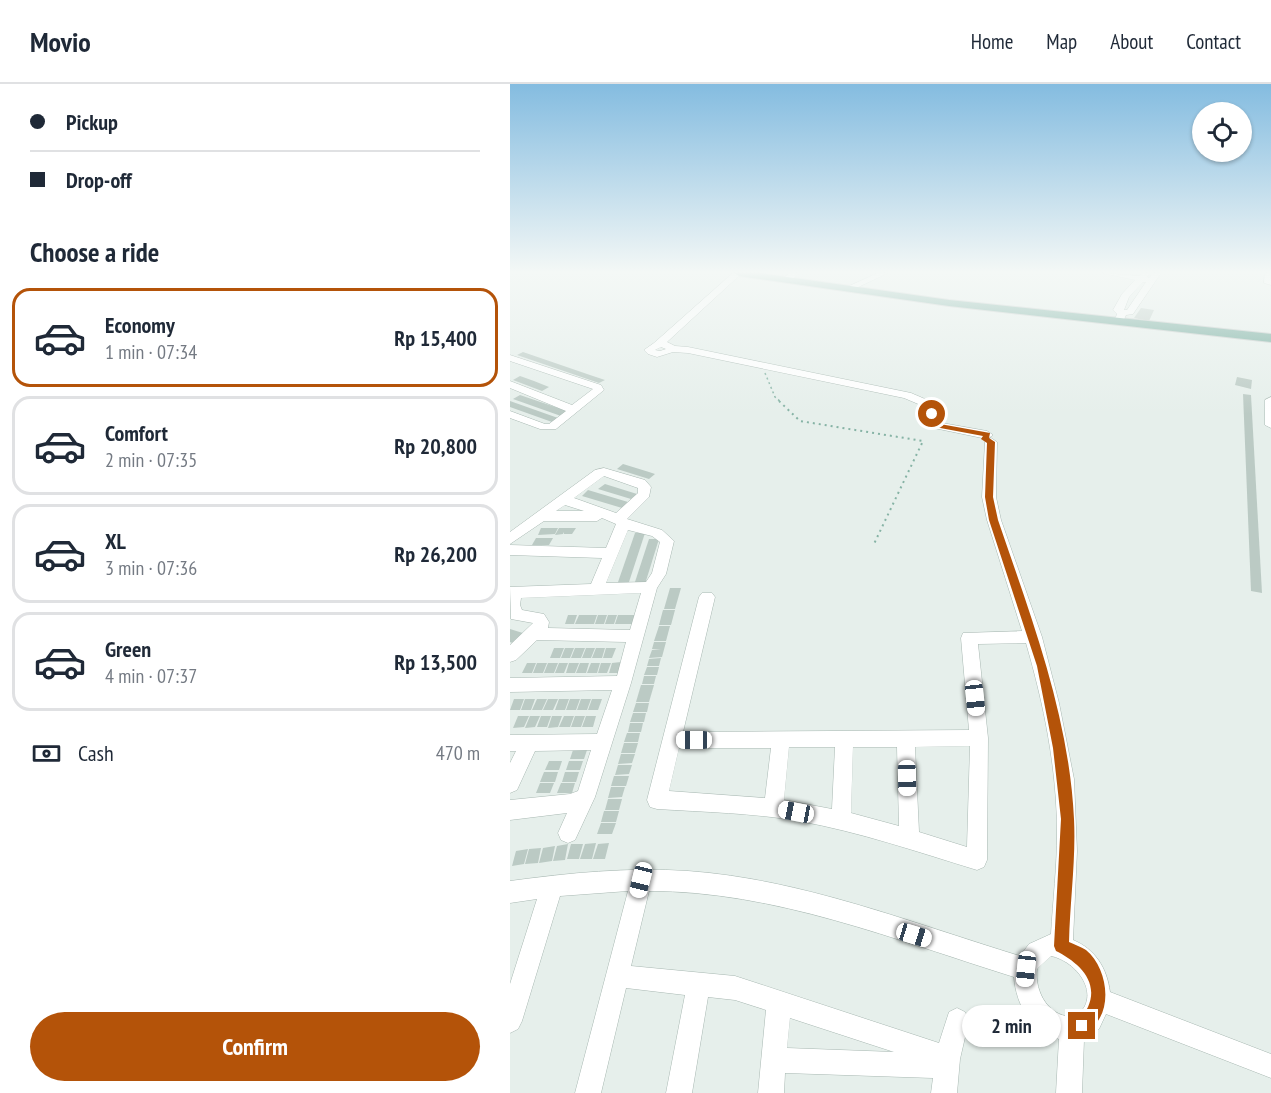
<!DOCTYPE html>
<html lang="en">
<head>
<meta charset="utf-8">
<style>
	:root { --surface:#fff; --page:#f2f2f3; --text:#1f2937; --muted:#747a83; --line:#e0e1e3; --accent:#b45309 }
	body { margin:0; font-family:"PT Sans Narrow",sans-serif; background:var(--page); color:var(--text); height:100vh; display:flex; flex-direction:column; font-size:22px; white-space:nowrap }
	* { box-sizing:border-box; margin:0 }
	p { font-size:20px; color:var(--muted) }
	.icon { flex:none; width:33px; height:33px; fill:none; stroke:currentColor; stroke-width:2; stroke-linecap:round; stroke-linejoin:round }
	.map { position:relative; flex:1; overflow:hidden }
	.details { display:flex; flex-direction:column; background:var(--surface); width:510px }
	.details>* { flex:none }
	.hud { display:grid; align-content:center; height:132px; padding:0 30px; background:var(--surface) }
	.tools { position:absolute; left:682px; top:18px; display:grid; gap:12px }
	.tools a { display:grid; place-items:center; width:60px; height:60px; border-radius:50%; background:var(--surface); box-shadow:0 2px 4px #0004; font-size:30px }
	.end { position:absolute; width:27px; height:27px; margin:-14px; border:8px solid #b45309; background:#fff; box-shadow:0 0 0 3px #fff }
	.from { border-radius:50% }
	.bubble { position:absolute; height:42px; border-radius:21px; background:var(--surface); box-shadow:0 2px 4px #0004; font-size:20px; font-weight:700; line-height:42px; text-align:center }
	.car { position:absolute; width:18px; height:36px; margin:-18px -9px; border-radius:8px; box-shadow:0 0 4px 2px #0007; background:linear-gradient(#fff 24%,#345 0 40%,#fff 0 76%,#345 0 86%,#fff 0) }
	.hud b { display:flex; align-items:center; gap:21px; height:57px; font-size:22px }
	.hud b+b { border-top:2px solid var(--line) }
	.hud i { width:15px; height:15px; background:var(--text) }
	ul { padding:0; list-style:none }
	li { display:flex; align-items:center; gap:18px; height:99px; margin:0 12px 9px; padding:0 18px; border:3px solid var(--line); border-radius:18px }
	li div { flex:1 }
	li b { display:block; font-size:22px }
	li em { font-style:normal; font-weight:700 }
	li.on { border-color:var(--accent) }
	li>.icon { width:54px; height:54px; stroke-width:1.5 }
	h2 { padding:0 30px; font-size:27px; line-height:72px }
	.pay { display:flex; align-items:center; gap:15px; height:66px; padding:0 30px; font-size:22px }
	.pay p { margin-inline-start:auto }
	.button { display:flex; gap:12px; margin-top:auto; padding:12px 30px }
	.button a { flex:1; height:69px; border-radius:36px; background:var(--accent); color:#fff; font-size:24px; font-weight:700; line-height:69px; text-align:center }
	header { display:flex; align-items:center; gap:36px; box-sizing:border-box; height:84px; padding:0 30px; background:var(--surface); border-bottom:2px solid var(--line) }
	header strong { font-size:28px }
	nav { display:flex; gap:33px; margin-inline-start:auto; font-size:21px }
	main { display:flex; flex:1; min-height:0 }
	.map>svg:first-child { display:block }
</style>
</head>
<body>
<header>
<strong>Movio</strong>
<nav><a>Home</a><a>Map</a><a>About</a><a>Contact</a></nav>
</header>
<main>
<section class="details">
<div class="hud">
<b><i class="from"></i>Pickup</b>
<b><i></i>Drop-off</b>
</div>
<h2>Choose a ride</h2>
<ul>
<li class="on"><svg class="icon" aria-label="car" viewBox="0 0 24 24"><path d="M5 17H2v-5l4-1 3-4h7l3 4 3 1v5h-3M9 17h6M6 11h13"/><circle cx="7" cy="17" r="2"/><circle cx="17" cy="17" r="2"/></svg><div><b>Economy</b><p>1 min · 07:34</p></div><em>Rp 15,400</em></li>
<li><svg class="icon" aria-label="car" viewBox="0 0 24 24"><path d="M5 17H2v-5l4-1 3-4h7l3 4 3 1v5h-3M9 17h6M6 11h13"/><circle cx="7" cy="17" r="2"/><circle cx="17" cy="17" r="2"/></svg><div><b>Comfort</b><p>2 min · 07:35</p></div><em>Rp 20,800</em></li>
<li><svg class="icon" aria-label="car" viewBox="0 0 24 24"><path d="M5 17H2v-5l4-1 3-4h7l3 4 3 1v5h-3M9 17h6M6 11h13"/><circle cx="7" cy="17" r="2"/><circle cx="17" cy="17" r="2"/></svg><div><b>XL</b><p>3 min · 07:36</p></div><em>Rp 26,200</em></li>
<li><svg class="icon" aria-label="car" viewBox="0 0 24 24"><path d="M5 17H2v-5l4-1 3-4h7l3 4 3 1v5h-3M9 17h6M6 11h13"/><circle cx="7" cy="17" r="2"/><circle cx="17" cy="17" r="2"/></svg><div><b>Green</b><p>4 min · 07:37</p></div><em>Rp 13,500</em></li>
</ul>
<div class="pay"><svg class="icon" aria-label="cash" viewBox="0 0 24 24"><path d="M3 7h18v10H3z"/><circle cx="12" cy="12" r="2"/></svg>Cash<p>470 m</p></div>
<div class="button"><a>Confirm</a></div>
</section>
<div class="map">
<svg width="761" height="1009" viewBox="0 0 761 1009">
	<rect width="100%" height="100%" fill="#e6efeb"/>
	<g fill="#bbcac4">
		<polygon points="631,224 644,226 639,237 624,234"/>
		<polygon points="13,268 80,291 95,296 89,299 7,271"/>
		<polygon points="10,292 24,297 39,303 32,307 3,296"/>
		<polygon points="727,293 742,296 741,305 725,301"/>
		<polygon points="733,310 741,311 752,509 741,507"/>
		<polygon points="10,311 57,327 51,332 3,315"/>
		<polygon points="0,317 48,334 42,338 0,323"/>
		<polygon points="113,380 139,388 145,390 139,395 107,385"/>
		<polygon points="95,400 127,410 121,415 88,405"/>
		<polygon points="78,406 118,418 112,424 72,412"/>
		<polygon points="31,444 48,444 45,450 28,451"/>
		<polygon points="49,444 66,444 62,450 54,450 54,448 53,450 45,451"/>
		<polygon points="125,449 135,449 118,501 107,501"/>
		<polygon points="26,454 43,454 39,461 22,461"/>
		<polygon points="139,455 149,455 135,500 124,501"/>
		<polygon points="160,504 171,504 165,525 154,525"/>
		<polygon points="153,526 165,526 161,541 149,541"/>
		<polygon points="58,531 67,531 64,540 55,540"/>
		<polygon points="69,531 87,531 84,540 65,540"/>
		<polygon points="88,531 97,531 94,540 85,540"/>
		<polygon points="98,531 107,531 104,540 95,540"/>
		<polygon points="108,531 127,531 124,540 105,540"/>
		<polygon points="149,542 160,542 156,557 144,557"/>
		<polygon points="0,545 16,550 7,561 0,558"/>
		<polygon points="144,558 156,558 152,573 139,574 142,566 151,566 142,565"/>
		<polygon points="44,564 54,564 50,574 40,574"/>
		<polygon points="55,564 64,564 60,574 51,574"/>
		<polygon points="65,564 75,564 71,574 61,574"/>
		<polygon points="76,564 85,564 81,574 72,574"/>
		<polygon points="86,564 95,564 92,574 82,574"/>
		<polygon points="96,564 106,564 102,574 93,574"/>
		<polygon points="151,574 149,582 137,582 139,575"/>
		<polygon points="111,578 108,589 99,589 102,579"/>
		<polygon points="17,579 26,579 22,589 12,589"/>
		<polygon points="27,579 37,579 33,589 23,589"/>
		<polygon points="38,579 48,579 44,589 34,589"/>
		<polygon points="49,579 58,579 54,589 45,589"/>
		<polygon points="59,579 69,579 65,589 56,589"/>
		<polygon points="70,579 79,579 76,589 66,589"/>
		<polygon points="81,579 90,579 87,589 77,589"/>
		<polygon points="91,579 101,579 97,589 88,589"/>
		<polygon points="137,583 149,583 147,591 134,591"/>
		<polygon points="134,592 146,592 144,600 132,600"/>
		<polygon points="131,601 144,601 139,618 126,618"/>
		<polygon points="4,615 14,615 10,626 0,626"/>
		<polygon points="15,615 25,615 21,626 11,626"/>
		<polygon points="27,615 37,615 32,626 22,626"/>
		<polygon points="38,615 48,615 43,626 33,626"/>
		<polygon points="49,615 59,615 55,626 45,626"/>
		<polygon points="60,615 70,615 66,626 56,626"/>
		<polygon points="71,615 81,615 77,626 67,626"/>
		<polygon points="82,615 92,615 88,626 78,626"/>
		<polygon points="126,619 139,619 137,628 123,628"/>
		<polygon points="123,629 136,629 134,638 120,638"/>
		<polygon points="8,632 19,632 14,643 3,644"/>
		<polygon points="20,632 30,632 25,643 15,644"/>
		<polygon points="31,632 41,632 37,643 27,643"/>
		<polygon points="42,632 52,632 48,643 38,644"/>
		<polygon points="54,632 64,632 60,643 49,643"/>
		<polygon points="65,632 75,632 71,643 61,643"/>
		<polygon points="76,632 86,632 83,643 72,643"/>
		<polygon points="120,639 133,639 131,648 118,648"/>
		<polygon points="117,649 130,649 128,658 114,658"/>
		<polygon points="114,659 128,659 125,669 111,669"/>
		<polygon points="63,666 77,666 74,675 60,675"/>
		<polygon points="111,670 125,670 122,679 108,680"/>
		<polygon points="39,677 52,677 49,686 35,686"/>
		<polygon points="59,677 73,677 70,686 56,686"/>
		<polygon points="108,681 122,681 119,690 105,691"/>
		<polygon points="34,688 48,688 45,698 30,698"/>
		<polygon points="55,688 69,688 66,698 52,698"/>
		<polygon points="104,692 119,692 116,702 101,702"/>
		<polygon points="30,699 44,699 40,709 26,709"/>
		<polygon points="51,699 65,699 62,709 47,709"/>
		<polygon points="101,703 115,703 112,713 98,714"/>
		<polygon points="98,715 112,715 109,726 95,726"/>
		<polygon points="94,727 109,727 106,738 91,738"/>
		<polygon points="91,739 106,739 102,750 87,750"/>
		<polygon points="86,759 82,775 70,775 75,760"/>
		<polygon points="99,759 95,775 83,775 88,760"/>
		<polygon points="58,760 55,776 43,777 47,762"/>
		<polygon points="61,760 73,760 69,775 57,775"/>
		<polygon points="45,762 42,777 29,779 33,764"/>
		<polygon points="31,764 28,779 15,780 19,765"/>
		<polygon points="18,765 14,780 2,782 6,767"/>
	</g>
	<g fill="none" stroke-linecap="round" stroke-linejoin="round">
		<defs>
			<g id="minor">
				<path d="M223,189H232L157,258L165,262L178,263L401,309L422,318L432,339L477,347L483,351L477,355L424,344L418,339L413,322L394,314L178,269L163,268L147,273L138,270L134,266L144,259ZM151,263L156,265L150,267L145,266Z"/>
				<polygon points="280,189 289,189 280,198 274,198 274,194"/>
				<polygon points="368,189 378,189 342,206 335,204"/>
				<path d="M592,189L629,192L632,189H640L637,193L639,194L643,189H651L623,230L616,231L612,240L609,241L604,238L607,230L603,226L612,210L625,196ZM633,198H636L617,226H614L619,213Z"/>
				<polygon points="755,189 761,189 761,201 754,199"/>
				<polygon points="0,271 91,301 94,306 46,345 30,345 0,334 0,327 35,340 39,340 56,327 0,304 0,297 62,321 83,305 0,277"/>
				<polygon points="761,313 761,344 755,341 755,316"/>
				<path d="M481,354L487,358L486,413L491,436L532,553L549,619L564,695L567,767L563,856C585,865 597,884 600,908L761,970V994L596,930L589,945L574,955L572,1009H546L549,955C521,947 506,921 504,893C385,856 265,807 139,807L121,882L225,892L429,959L439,928L447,924L455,928L459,936L450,975L447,1009H421L423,994L275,989L274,1009H248L256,926L225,916L198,913L182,1009H156L175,911L116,904L91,1009H65L118,807L50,812L12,937L8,945L0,949V900L27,815L0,819V797C59,789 118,783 178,787C291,795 402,839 510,872L519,860L541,850C543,816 547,783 547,749C547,685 534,621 516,559L468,560L478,654L477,776L474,783L467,786C408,768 350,748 289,737C243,729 194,728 147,725L140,723L137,716L189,513L192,509H202L205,513L173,648L459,646L451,554L453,549L512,547L477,436L472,413L475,358ZM460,662L457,763L409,748L405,663ZM279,663H325L322,725L274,716ZM343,663H387L389,742L341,729ZM169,664H261L255,714L159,707ZM541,872C567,877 593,912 566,932C540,936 524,908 527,885ZM280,934L384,968L277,964Z"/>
				<path d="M94,384L135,396L141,403L139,413L117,435L152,446L164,457L156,490L147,504L121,599L85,713L65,756L58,759L51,756L48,749L57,729L0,736V716L60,710L68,707L81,666L25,667L7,706L0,709V679L6,667H0V651L87,650L102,606L0,608V594L107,592L116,558L27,556L6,576L0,578V561L23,539L1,535L0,503L81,500L92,474L0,471V461L96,464L106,440L92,434L87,437H34L0,460V448L85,386ZM94,392L128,404V409L106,429L64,414ZM55,421L74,427H46ZM118,446L142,452L150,458L142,489L136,498L96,499ZM131,509L120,546L38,544L39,538L34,530L12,526L10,521L11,514Z"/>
			</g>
			<polygon id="major" points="224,189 248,189 439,216 761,250 761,258 439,222 229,192"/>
		</defs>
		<use href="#minor" stroke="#a8b8b2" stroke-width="1"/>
		<use href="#major" stroke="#c2cac8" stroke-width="2"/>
		<polyline stroke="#86b3a5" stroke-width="1.5" stroke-dasharray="2 3" stroke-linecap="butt" points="255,289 265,313 271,318"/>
		<polyline stroke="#86b3a5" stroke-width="2" stroke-dasharray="2 4" stroke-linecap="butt" points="269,317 290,337 413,357 363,462"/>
		<use href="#minor" fill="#fff" fill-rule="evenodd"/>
		<use href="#major" fill="#6aa596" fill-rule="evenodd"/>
	</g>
	<linearGradient id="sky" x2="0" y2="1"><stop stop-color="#84bce0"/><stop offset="0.57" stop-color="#f4f8f6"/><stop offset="1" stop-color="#f4f8f6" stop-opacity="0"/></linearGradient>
	<rect width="761" height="330" fill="url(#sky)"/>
	<path fill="#b45309" d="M422,328L430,340L480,349L479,354L485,358L483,413L488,436C521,533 559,631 564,735C566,775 560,817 559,858C564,860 571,863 576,866C600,886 605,936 572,950L566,948L564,942C567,934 575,930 578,923C590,896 566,877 546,867L544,862L551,735L543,664L527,582L479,436L475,413L477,359L471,355L473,352L425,343L420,339L418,330Z"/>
</svg>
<div class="tools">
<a><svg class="icon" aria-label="locate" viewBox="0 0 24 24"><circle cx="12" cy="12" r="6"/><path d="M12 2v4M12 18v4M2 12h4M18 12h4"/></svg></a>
</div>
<i class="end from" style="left:422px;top:330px"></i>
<i class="end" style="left:572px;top:942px"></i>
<div class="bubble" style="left:452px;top:921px;width:99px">2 min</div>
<i class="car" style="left:465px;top:614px;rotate:174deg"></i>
<i class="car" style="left:184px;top:656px;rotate:270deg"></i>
<i class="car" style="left:397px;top:694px;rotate:179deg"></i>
<i class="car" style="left:286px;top:728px;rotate:281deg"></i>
<i class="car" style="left:131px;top:796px;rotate:194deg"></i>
<i class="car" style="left:404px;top:851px;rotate:107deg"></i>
<i class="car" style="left:516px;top:885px;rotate:186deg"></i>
</div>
</main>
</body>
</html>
